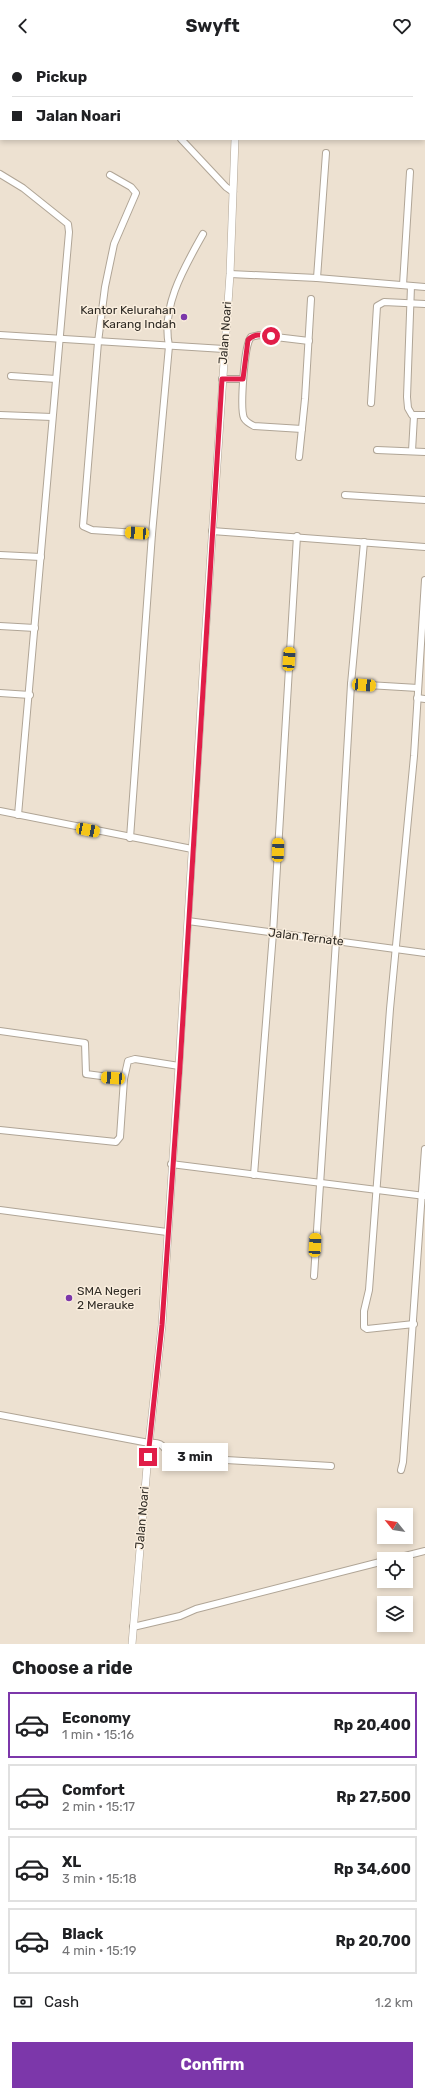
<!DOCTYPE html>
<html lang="en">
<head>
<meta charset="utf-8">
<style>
	:root { --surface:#fff; --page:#f6f6f6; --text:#202124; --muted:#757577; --line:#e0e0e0; --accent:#7c37aa }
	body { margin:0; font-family:Rubik,sans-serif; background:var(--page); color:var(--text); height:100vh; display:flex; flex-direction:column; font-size:15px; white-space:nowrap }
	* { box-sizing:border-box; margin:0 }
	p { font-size:13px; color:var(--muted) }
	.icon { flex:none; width:22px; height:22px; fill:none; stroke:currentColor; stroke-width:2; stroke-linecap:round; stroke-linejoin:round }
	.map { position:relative; height:1592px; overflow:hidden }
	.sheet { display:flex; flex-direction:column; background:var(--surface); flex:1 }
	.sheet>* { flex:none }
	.top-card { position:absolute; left:0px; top:0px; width:425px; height:88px; box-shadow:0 2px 6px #0003; display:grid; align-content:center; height:88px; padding:0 12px; background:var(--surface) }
	.needle { width:26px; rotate:300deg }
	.tools { position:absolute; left:377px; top:1456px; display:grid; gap:8px }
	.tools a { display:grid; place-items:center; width:36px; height:36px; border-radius:0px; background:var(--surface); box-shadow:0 2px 6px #0003; font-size:20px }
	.end { position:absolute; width:18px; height:18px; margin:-9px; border:5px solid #e11d48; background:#fff; box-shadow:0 0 0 2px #fff }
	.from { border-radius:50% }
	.bubble { position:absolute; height:28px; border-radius:0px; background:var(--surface); box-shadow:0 2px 6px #0003; font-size:13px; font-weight:700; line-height:28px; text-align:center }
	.car { position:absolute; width:12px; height:24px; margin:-12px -6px; border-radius:5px; box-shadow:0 0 3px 1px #0007; background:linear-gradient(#f5c518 24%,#345 0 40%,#f5c518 0 76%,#345 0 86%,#f5c518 0) }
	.top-card b { display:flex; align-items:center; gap:14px; height:38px; font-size:15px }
	.top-card b+b { border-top:1px solid var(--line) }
	.top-card i { width:10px; height:10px; background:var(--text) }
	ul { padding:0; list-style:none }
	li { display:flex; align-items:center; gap:12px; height:66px; margin:0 8px 6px; padding:0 4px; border:2px solid var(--line); border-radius:0px }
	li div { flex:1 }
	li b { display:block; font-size:15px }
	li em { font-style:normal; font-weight:700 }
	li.current { border-color:var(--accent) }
	li>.icon { width:36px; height:36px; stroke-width:1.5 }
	h2 { padding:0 12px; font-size:18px; line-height:48px }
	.pay { display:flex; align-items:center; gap:10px; height:44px; padding:0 12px; font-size:15px }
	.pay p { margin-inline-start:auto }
	.button { display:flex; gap:8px; margin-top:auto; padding:8px 12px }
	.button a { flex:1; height:46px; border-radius:0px; background:var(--accent); color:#fff; font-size:16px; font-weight:700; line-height:46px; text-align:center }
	header { display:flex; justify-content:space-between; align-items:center; height:52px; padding:0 12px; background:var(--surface); font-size:18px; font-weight:700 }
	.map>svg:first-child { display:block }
</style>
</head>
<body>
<header><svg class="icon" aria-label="back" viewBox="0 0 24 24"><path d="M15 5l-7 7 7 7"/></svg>Swyft<svg class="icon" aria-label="heart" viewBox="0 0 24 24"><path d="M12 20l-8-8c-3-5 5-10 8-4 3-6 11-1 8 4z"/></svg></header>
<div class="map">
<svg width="425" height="1592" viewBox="0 0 425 1592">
	<rect width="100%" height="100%" fill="#ede1d1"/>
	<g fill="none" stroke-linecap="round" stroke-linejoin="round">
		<defs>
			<g id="minor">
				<polyline points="99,0 100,1"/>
				<polyline points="181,87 226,135 233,140"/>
				<polyline points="0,122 23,136 68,172 69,180 18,763"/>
				<polyline points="110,123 131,135 136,141 114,192 105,235 98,290 83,474 92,478 152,482"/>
				<polyline points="230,222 317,226 425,235"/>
				<polyline points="317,226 326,101"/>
				<polyline points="403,233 410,120"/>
				<polyline points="411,234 407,345 408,356 412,363 425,363"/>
				<polyline points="0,283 224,297"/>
				<polyline points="11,324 56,327"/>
				<polyline points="222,327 243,327"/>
				<polyline points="371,351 377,254 384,250 425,252"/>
				<polyline points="0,363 52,365"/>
				<path d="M302,377L254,374C250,372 246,370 244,366C240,357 244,293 251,285L259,283L309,289"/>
				<polyline points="377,398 425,400"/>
				<polyline points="412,399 414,364"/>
				<polyline points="299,405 305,347 311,247"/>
				<polyline points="345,443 425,448"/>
				<polyline points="212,479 425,495"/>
				<polyline points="0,503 41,505"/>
				<polyline points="0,574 35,576"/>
				<polyline points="351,632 418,636"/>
				<polyline points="0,641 30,643"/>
				<polyline points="417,646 425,647"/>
				<polyline points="0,759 192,797"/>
				<path d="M130,786L152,482L169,294C161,254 184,216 203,182"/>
				<polyline points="188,869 425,901"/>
				<polyline points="0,979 85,991 86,1022 124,1027"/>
				<polyline points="0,1078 116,1090 120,1085 124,1027 128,1009 135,1007 179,1014"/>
				<polyline points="171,1112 425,1144"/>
				<polyline points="254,1123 273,881 297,484"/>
				<polyline points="0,1158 167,1180"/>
				<polyline points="314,1224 336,889 351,632 364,490"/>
				<polyline points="414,1272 367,1277 364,1275 364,1259 369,1238 390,957 414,704 425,528"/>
				<path d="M0,1363L149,1391C167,1389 162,1400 175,1405L331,1414"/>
				<path d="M401,1418L403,1410C410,1306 418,1201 425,1097"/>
				<polyline points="393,1507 425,1499"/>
				<polyline points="133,1575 180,1564 196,1557 384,1509"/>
			</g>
			<g id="tertiary">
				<polyline points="233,0 233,1"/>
				<polyline points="132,1592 149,1391 162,1273 179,1014 205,589 230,222 235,87"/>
			</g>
		</defs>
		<use href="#minor" stroke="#b0a596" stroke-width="8"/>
		<use href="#tertiary" stroke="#b0a596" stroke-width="8"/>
		<use href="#minor" stroke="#fff" stroke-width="6"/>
		<use href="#tertiary" stroke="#fff" stroke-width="7"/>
	</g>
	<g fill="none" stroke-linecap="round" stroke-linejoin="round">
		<path stroke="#e11d48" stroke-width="5" d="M148,1405L162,1273L180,1014L222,327H243L248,288C254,281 263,283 271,284"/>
	</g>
	<g fill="#7c37aa" stroke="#faeede" stroke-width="1.5">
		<circle cx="184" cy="265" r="4"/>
		<circle cx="69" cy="1246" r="4"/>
	</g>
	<g text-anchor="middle" stroke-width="3" stroke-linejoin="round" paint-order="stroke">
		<g font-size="12" fill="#2f2b25" stroke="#faeede" text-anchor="end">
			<text x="176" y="262">Kantor Kelurahan<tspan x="176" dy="14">Karang Indah</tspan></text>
			<text x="77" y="1243" text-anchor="start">SMA Negeri<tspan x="77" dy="14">2 Merauke</tspan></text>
		</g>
		<g font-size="12" fill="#2f2b25" stroke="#faeede">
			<text transform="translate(225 281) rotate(-86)" y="4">Jalan Noari</text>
			<text transform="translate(306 885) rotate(7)" y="4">Jalan Ternate</text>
			<text transform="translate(142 1466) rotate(-85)" y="4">Jalan Noari</text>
		</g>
	</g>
</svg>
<div class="tools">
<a><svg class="needle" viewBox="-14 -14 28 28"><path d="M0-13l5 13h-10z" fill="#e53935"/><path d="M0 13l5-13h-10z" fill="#757577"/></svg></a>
<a><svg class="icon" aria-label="locate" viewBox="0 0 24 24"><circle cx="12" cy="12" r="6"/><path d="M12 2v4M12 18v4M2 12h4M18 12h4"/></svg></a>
<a><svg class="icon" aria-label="layers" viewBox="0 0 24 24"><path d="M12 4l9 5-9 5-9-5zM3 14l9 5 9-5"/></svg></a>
</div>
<i class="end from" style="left:271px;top:284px"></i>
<i class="end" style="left:148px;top:1405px"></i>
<div class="bubble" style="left:162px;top:1391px;width:66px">3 min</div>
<i class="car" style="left:137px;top:481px;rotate:274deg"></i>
<i class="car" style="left:289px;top:607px;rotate:4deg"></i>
<i class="car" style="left:364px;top:633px;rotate:94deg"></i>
<i class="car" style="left:88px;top:778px;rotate:101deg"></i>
<i class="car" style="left:278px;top:798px;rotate:2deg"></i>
<i class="car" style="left:113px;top:1026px;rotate:274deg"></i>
<i class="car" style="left:315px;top:1193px;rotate:3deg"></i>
<div class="top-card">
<b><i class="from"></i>Pickup</b>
<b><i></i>Jalan Noari</b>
</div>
</div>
<section class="sheet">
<h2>Choose a ride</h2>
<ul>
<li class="current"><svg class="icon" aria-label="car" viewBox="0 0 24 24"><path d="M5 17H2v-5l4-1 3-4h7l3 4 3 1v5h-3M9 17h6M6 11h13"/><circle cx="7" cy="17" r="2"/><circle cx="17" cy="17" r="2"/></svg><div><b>Economy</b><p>1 min · 15:16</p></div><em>Rp 20,400</em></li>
<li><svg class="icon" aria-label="car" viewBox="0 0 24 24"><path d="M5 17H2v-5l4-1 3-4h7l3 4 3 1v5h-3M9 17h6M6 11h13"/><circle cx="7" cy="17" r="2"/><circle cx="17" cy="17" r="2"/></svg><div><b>Comfort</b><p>2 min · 15:17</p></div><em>Rp 27,500</em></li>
<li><svg class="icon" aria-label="car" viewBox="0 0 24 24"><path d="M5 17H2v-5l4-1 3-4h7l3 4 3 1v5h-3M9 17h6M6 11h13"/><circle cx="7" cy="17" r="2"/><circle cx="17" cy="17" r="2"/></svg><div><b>XL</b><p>3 min · 15:18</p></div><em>Rp 34,600</em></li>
<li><svg class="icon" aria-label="car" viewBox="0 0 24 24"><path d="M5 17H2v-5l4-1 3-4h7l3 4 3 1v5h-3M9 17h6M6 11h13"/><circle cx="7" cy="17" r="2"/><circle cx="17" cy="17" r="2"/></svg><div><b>Black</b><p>4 min · 15:19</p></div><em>Rp 20,700</em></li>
</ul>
<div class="pay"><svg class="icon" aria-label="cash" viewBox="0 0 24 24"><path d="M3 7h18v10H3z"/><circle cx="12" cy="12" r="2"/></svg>Cash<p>1.2 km</p></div>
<div class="button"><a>Confirm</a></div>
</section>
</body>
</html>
